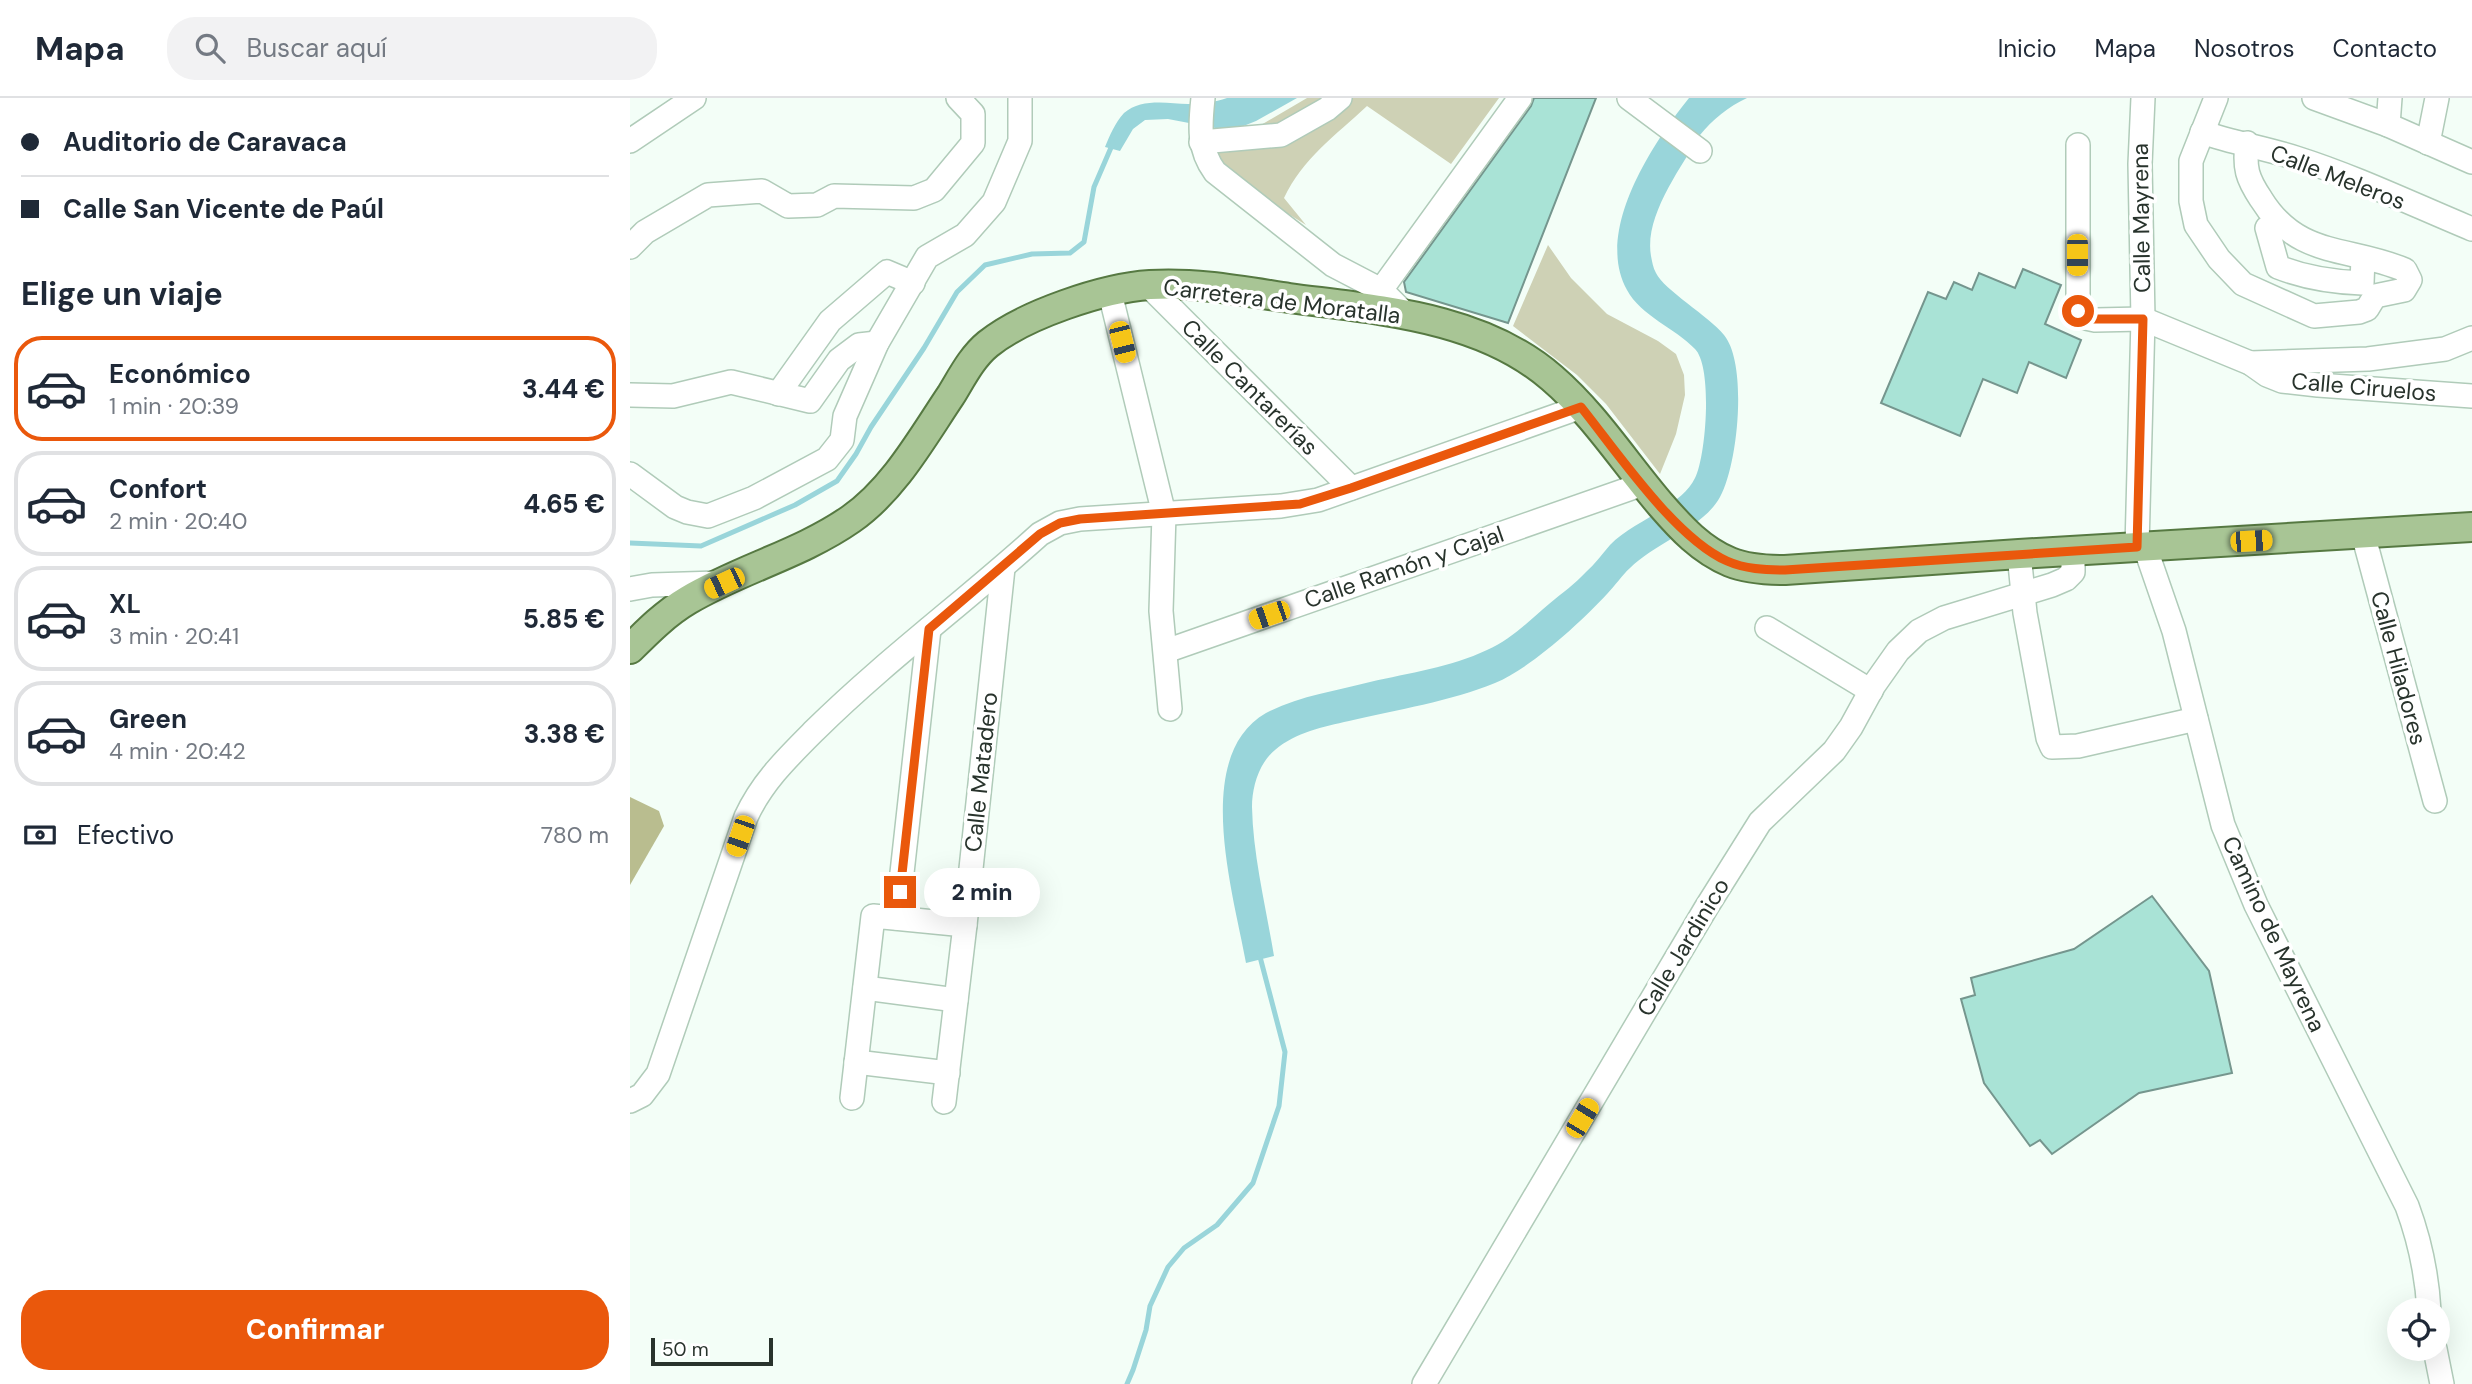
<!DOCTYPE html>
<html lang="es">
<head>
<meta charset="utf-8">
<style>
	:root { --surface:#fff; --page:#f2f2f3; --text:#1f2937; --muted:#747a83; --line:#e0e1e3; --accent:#ea580c }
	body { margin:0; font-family:"DM Sans",sans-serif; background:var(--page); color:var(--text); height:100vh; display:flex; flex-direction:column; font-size:26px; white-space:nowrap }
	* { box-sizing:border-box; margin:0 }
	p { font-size:23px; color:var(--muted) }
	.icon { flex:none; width:38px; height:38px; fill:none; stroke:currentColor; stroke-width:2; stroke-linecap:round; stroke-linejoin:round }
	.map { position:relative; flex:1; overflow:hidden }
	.sheet { display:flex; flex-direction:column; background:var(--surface); width:630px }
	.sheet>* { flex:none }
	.banner { display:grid; align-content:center; height:154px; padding:0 21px; background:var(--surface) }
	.fabs { position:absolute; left:1757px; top:1200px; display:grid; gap:14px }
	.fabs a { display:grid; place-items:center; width:63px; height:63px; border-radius:50%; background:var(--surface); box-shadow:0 7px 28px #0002; font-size:35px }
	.scale { position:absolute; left:21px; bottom:18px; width:122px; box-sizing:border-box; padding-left:7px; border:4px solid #28332c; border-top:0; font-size:19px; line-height:24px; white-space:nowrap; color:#28332c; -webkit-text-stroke:5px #fff; paint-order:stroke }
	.end { position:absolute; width:32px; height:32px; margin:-16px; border:9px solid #ea580c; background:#fff; box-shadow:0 0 0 4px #fff }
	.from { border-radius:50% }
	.bubble { position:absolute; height:49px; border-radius:24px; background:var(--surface); box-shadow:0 7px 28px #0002; font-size:23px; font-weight:800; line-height:49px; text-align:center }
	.car { position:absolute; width:21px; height:42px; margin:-21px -10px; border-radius:9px; box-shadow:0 0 5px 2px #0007; background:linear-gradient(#f5c518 24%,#345 0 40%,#f5c518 0 76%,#345 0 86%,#f5c518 0) }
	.banner b { display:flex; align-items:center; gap:24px; height:66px; font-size:26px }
	.banner b+b { border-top:2px solid var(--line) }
	.banner i { width:18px; height:18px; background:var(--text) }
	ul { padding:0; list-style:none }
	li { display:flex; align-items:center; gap:21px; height:105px; margin:0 14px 10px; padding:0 7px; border:4px solid var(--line); border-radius:28px }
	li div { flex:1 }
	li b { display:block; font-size:26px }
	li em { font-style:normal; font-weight:800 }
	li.active { border-color:var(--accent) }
	li>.icon { width:63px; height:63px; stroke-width:1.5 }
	h2 { padding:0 21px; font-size:32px; line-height:84px }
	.pay { display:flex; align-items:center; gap:18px; height:77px; padding:0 21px; font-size:26px }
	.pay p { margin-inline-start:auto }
	.action { display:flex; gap:14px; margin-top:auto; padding:14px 21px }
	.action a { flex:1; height:80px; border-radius:28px; background:var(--accent); color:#fff; font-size:28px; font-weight:800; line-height:80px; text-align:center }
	header { display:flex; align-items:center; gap:42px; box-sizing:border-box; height:98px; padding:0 35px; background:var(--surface); border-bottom:2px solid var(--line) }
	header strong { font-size:33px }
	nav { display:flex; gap:38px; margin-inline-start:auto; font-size:24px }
	.search { width:490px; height:63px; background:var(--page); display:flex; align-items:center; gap:18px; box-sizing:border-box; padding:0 24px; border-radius:28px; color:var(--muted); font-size:26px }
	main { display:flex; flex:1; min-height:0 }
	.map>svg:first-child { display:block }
</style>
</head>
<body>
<header>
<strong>Mapa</strong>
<div class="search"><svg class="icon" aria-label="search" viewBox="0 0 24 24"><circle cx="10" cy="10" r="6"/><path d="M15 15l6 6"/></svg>Buscar aquí</div>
<nav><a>Inicio</a><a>Mapa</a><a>Nosotros</a><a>Contacto</a></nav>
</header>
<main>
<section class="sheet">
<div class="banner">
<b><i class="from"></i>Auditorio de Caravaca</b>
<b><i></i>Calle San Vicente de Paúl</b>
</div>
<h2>Elige un viaje</h2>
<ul>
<li class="active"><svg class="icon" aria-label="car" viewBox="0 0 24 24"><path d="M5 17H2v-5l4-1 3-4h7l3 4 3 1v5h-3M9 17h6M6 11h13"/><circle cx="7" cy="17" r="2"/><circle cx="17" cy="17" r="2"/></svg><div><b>Económico</b><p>1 min · 20:39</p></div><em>3.44 €</em></li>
<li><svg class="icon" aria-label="car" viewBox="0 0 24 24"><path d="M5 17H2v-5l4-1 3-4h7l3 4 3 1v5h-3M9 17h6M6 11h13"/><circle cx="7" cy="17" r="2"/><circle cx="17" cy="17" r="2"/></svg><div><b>Confort</b><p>2 min · 20:40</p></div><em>4.65 €</em></li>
<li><svg class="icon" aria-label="car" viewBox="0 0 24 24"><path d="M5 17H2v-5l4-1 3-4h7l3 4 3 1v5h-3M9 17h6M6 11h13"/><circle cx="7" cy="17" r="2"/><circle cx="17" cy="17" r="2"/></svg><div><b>XL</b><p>3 min · 20:41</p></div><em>5.85 €</em></li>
<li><svg class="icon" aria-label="car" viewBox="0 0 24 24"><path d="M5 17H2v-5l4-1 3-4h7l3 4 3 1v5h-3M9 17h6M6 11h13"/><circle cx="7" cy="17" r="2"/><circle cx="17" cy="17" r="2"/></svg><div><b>Green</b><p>4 min · 20:42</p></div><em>3.38 €</em></li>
</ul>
<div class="pay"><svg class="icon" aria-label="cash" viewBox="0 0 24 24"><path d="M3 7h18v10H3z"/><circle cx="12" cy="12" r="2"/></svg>Efectivo<p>780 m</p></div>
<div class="action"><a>Confirmar</a></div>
</section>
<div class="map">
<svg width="1842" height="1286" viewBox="0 0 1842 1286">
	<rect width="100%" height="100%" fill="#f3fef7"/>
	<g fill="#ced1b5">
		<path d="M677,0H869L821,66L737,8C705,38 673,60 654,100L676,127C643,105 598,85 582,48L624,31Z"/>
		<polygon points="918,147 941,180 977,216 1028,243 1046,256 1054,277 1055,297 1046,336 1030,376 976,306 947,277 883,228"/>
	</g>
	<polygon fill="#b9bd8f" points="0,699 29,713 34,728 0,787"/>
	<g fill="#99d5da">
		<path d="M597,0H667L626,23L601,33L538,21L515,22L503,31L490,53L475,49C480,37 485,25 494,15C511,0 537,5 558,6C571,6 585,4 597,0Z"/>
		<path d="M1059,0H1117C1098,9 1083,21 1070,37C1051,70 1014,118 1021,158C1022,163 1023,170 1026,175C1034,192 1079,218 1094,237C1118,266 1108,367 1090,399C1073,430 1025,445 1000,470C992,477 985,488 977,496C950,525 901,570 865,585C822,603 765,612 719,623C693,629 666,634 645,652C629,665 622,689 622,709C623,758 636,809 644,858L616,865C604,797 561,658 636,615C668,598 706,593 740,584C779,575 821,569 857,552C881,542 900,522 919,506C932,495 945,486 956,474C965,466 972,456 980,447C1003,423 1051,409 1065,380C1076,359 1083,269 1065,251C1045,230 1011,218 997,192C964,133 1023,45 1059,0Z"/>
	</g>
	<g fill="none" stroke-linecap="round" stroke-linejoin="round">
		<g stroke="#99d5da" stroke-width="5">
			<polyline points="0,445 71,448 165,407 207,383 226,356 241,329 294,250 327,194 355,167 402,156 440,155 454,144 464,89 483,45"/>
			<polyline points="497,1286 503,1272 516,1232 520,1208 538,1169 554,1150 587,1127 623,1085 649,1008 655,954 629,855"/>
		</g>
	</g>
	<g fill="#a9e3d6" stroke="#75968e" stroke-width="2">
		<polygon points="904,0 966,0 878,225 776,194 774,184 901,8"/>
		<polygon points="1393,171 1431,187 1415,226 1451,242 1436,280 1399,264 1387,295 1353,281 1330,338 1251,305 1298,194 1316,201 1324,184 1342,192 1349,175 1385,190"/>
		<polygon points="1522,798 1579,873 1602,975 1509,995 1422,1056 1410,1042 1400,1048 1354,985 1331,901 1345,897 1341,880 1444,851"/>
	</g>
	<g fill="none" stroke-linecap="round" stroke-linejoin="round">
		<defs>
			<g id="minor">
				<path d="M573,0C570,28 568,51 585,74L703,167L751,192L777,218"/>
				<polyline points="999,0 1070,53"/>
				<path d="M1586,0L1561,63V103L1566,127L1589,161L1613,186L1684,218L1729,214L1737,211L1745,198L1774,192L1780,182L1775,172C1719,148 1668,161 1631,101C1617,80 1614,70 1617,45"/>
				<polyline points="1684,0 1758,27 1842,64"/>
				<polyline points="1758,27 1760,0"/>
				<path d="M1572,34C1603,45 1635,50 1666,60C1726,79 1784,107 1842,131"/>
				<polyline points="0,43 64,0"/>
				<polyline points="571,44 651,37 697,11 710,0"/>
				<polyline points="1798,45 1807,0"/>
				<polyline points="1448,47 1448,213 1451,219 1465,222 1513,221 1620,265 1637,277 1652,283 1688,287 1842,298"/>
				<path d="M1637,130L1648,169C1676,180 1702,184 1732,185L1733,160"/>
				<polyline points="0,149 15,134 78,97 132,93 158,108 187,107 204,98 284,100 304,92 343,45 343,16 328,0"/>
				<polyline points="518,187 721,390"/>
				<polyline points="751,192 890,0"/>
				<polyline points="480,195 534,416 531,513 540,611"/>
				<polyline points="1620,265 1738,261 1815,251 1842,240"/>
				<polyline points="148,296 200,223 257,174 283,185"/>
				<polyline points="0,297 43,298 101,284 180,303 209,262 229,247 247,245"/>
				<polyline points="0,376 45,409 57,414 78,418 124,400 197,361 212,342 215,318 247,245 297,159 335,137 364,104 390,43 390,0"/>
				<polyline points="1733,436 1805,703"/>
				<polyline points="1507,449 1513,221 1510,66 1513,0"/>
				<path d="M1515,449L1544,533L1593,727L1626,807L1777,1108C1790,1143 1797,1176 1799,1213"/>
				<polyline points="1389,456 1395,515 1418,640 1422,649 1448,648 1566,621"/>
				<polyline points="0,491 22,487 87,485"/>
				<polyline points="1137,530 1241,593"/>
				<polyline points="536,553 1013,386"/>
				<polyline points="267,820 299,531"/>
				<polyline points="235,890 326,902"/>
				<polyline points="226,964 318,975"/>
				<polyline points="222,1000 243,818 335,827"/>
				<path d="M0,1003L12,997L28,976L116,719C132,684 158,659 185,632C256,562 336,503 410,436L430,425L450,421L651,408L688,402L951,309"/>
				<polyline points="314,1004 335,827 373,470"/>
				<polyline points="1805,1251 1812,1286"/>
				<polyline points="794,1286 1076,810 1130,724 1204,653 1221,629 1244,587 1268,553 1289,533 1314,520 1422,487 1436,481 1443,474 1443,453"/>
			</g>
			<path id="major" d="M0,551C18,533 36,515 58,502C110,471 171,456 221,421C264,391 292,340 321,297C332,279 342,259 358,246C394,217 473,190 520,187C566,184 613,193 659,200C748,212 851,218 922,280C964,316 995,365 1031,407C1051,430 1071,452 1100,464C1117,471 1136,472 1155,472L1389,456L1842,429"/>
		</defs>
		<use href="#minor" stroke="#b0cbb9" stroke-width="26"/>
		<use href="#major" stroke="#567942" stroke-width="32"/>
		<use href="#minor" stroke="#fff" stroke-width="23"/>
		<use href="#major" stroke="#a8c595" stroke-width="28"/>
	</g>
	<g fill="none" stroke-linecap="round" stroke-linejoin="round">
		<path stroke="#ea580c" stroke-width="9" d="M270,794L299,531L410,436L430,425L450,421L670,406L721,390L951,309C987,354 1045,440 1097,463C1115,471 1135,472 1155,472L1507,449L1513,221H1456L1448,213"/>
	</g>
	<g text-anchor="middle" stroke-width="7" stroke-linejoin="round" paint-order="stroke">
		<g font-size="23" fill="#28332c" stroke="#fff">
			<text transform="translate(1708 79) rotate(21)" y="8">Calle Meleros</text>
			<text transform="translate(1511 120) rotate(-91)" y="8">Calle Mayrena</text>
			<text transform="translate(652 203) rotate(7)" y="8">Carretera de Moratalla</text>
			<text transform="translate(620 289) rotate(45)" y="8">Calle Cantarerías</text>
			<text transform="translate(1734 289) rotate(5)" y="8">Calle Ciruelos</text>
			<text transform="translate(774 469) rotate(-19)" y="8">Calle Ramón y Cajal</text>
			<text transform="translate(1769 570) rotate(75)" y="8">Calle Hiladores</text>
			<text transform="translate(351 674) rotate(-84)" y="8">Calle Matadero</text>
			<text transform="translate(1644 836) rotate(65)" y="8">Camino de Mayrena</text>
			<text transform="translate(1053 849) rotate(-59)" y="8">Calle Jardinico</text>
		</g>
	</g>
</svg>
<div class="fabs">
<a><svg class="icon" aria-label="locate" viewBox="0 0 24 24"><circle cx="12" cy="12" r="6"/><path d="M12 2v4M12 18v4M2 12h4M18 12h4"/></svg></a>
</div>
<div class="scale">50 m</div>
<i class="end from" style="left:1448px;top:213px"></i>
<i class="end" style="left:270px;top:794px"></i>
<div class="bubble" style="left:294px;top:770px;width:116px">2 min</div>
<i class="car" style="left:1447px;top:157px;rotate:180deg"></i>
<i class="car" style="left:492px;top:244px;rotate:166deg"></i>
<i class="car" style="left:1621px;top:443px;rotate:87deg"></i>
<i class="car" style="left:94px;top:485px;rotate:245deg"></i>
<i class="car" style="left:639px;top:517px;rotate:251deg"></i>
<i class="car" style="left:110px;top:738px;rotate:199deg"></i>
<i class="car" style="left:952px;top:1020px;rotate:31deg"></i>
</div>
</main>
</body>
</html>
